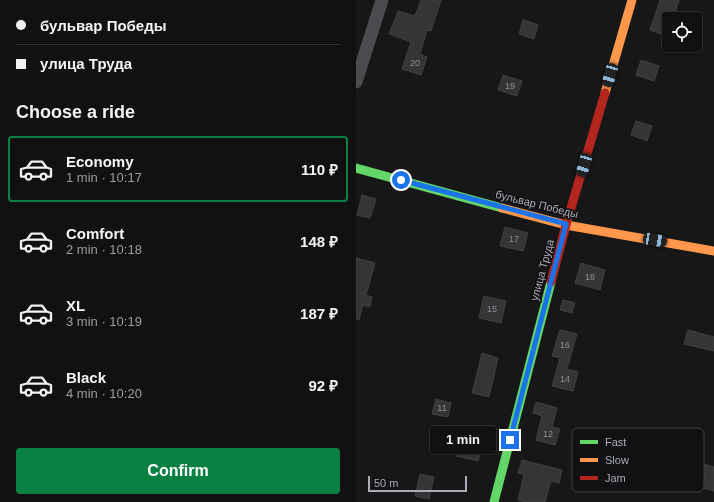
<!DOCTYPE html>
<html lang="en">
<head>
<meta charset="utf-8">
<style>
	:root { --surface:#111; --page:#1a1a1a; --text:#f1f3f6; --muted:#9c9d9f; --line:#303131; --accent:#0b8043 }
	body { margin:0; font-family:Arial,sans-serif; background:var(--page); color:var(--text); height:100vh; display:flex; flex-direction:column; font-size:15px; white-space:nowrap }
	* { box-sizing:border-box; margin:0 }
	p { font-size:13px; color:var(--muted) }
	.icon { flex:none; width:22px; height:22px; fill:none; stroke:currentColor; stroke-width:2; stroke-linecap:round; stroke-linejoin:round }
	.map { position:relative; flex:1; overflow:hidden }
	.drawer { display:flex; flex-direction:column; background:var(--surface); width:356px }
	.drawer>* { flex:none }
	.guide { display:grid; align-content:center; height:88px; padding:0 16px; background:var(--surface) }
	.fabs { position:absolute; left:306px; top:12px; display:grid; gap:8px }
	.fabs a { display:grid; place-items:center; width:40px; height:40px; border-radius:4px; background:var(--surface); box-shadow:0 1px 3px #0004,0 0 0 1px var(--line); font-size:20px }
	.scale { position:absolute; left:12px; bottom:10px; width:99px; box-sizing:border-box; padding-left:4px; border:2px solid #a8adb8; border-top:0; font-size:11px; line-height:14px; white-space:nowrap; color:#a8adb8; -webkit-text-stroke:3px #111113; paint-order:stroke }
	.end { position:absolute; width:18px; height:18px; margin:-9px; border:5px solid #1a73e8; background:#fff; box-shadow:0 0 0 2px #fff }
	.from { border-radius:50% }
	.bubble { position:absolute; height:28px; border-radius:4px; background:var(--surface); box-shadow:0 1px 3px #0004,0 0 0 1px var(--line); font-size:13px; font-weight:600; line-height:28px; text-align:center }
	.car { position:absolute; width:12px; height:24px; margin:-12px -6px; border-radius:5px; box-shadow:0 0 3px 1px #0007; background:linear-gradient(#222 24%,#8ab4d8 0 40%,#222 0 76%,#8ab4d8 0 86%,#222 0) }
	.guide b { display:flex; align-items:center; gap:14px; height:38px; font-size:15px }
	.guide b+b { border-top:1px solid var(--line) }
	.guide i { width:10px; height:10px; background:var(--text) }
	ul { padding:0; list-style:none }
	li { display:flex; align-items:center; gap:12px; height:66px; margin:0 8px 6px; padding:0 8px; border:2px solid transparent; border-radius:4px }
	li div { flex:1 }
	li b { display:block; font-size:15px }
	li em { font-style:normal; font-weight:600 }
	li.selected { border-color:var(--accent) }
	li>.icon { width:36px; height:36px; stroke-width:1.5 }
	h2 { padding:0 16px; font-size:18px; line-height:48px }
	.button { display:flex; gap:8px; margin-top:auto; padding:8px 16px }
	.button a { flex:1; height:46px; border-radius:4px; background:var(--accent); color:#fff; font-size:16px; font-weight:600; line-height:46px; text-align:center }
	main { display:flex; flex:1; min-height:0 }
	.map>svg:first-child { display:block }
</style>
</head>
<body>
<main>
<section class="drawer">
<div class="guide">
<b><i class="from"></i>бульвар Победы</b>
<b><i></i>улица Труда</b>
</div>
<h2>Choose a ride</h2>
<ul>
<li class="selected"><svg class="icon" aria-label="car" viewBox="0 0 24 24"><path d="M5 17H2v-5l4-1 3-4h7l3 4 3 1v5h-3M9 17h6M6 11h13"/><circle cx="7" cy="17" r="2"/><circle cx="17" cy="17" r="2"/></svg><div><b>Economy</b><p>1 min · 10:17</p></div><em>110 ₽</em></li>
<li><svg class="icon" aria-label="car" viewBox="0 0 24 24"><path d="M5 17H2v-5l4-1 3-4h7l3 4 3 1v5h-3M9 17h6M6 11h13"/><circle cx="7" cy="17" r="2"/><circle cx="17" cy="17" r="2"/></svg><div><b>Comfort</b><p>2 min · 10:18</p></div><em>148 ₽</em></li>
<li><svg class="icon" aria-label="car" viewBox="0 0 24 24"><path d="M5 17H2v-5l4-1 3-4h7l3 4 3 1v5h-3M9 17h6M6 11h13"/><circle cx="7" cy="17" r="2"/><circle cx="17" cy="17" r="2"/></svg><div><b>XL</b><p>3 min · 10:19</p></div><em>187 ₽</em></li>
<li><svg class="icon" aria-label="car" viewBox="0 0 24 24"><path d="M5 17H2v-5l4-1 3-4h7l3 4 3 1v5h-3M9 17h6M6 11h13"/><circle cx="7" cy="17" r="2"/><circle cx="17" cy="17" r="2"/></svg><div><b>Black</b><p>4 min · 10:20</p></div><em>92 ₽</em></li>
</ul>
<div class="button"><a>Confirm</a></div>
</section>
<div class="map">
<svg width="358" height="502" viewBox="0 0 358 502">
	<rect width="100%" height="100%" fill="#171717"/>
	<g fill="#353536" stroke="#3f4043">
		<polygon points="65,0 85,0 75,31 71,30 64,54 71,57 65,75 46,69 55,42 33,34 42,11 59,16"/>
		<polygon points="304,0 323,0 317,19 313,19 313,37 294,30"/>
		<polygon points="167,20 182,25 178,39 163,34"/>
		<polygon points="285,60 303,66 298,81 280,75"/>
		<polygon points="147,75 166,81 161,96 142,90"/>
		<polygon points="280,121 296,126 291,141 275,135"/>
		<polygon points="6,195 20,199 14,218 1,215"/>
		<polygon points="149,227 172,233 167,251 144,246"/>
		<polygon points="0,258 19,263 10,295 16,297 14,307 7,305 3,320 0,319"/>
		<polygon points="225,263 249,270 244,290 219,283"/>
		<polygon points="128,296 150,301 145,323 123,318"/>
		<polygon points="207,300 219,303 216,313 204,310"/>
		<polygon points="204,330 221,334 211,369 222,372 217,391 196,386 204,358 196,356"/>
		<polygon points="332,330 358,337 358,351 328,344"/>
		<polygon points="126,353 142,358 133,397 116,393"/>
		<polygon points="80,399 95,403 92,417 76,414"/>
		<polygon points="180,402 201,408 196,427 204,429 199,445 180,440 186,416 177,413"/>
		<polygon points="103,443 126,448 122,461 100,456"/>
		<polygon points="166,460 206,470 203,483 195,481 189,502 169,502 162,500 168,474 162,473"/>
		<polygon points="341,462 358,467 358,491 335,485"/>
		<polygon points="64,474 78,477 73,499 59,496"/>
	</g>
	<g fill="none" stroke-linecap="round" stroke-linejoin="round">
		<polyline stroke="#4b4c50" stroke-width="13" points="0,82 26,0"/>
		<g stroke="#63d668" stroke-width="9">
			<polyline points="0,168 146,208"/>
			<polyline points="138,502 195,282"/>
		</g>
		<g stroke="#ff974d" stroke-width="9">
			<polyline points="249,93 276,0"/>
			<polyline points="146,208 210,225 358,251"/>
		</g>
		<polyline stroke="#b3261e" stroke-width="9" points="195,282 210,225 249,93"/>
	</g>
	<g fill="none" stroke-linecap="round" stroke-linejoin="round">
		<polyline stroke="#1a73e8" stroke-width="5" points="45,180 210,224 154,440"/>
	</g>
	<g text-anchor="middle" stroke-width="3.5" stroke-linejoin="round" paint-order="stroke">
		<g font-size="9" fill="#8b8f98">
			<text x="59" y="66">20</text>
			<text x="154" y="89">19</text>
			<text x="158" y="242">17</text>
			<text x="234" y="280">18</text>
			<text x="136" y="312">15</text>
			<text x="209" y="348">16</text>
			<text x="209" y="382">14</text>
			<text x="86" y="411">11</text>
			<text x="192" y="437">12</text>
		</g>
		<g font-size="11" fill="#a8adb8" stroke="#111113">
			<text transform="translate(181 204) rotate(14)" y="4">бульвар Победы</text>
			<text transform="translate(186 270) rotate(-75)" y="4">улица Труда</text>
		</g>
	</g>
	<rect x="216" y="428" width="132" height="64" rx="6" fill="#111113" stroke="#3e4045" stroke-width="1"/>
	<rect x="224" y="440" width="18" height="4" fill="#63d668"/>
	<rect x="224" y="458" width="18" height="4" fill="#ff974d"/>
	<rect x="224" y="476" width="18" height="4" fill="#b3261e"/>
	<g font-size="11" fill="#a8adb8">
		<text x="249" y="446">Fast</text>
		<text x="249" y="464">Slow</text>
		<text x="249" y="482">Jam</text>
	</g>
</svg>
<div class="fabs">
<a><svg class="icon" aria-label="locate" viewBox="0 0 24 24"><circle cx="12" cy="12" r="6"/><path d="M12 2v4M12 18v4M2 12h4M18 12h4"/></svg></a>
</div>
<div class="scale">50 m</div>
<i class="end from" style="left:45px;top:180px"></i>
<i class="end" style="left:154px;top:440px"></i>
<div class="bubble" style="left:74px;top:426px;width:66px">1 min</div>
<i class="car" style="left:254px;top:75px;rotate:196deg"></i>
<i class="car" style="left:228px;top:165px;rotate:196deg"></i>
<i class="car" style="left:299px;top:240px;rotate:100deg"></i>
</div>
</main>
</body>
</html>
